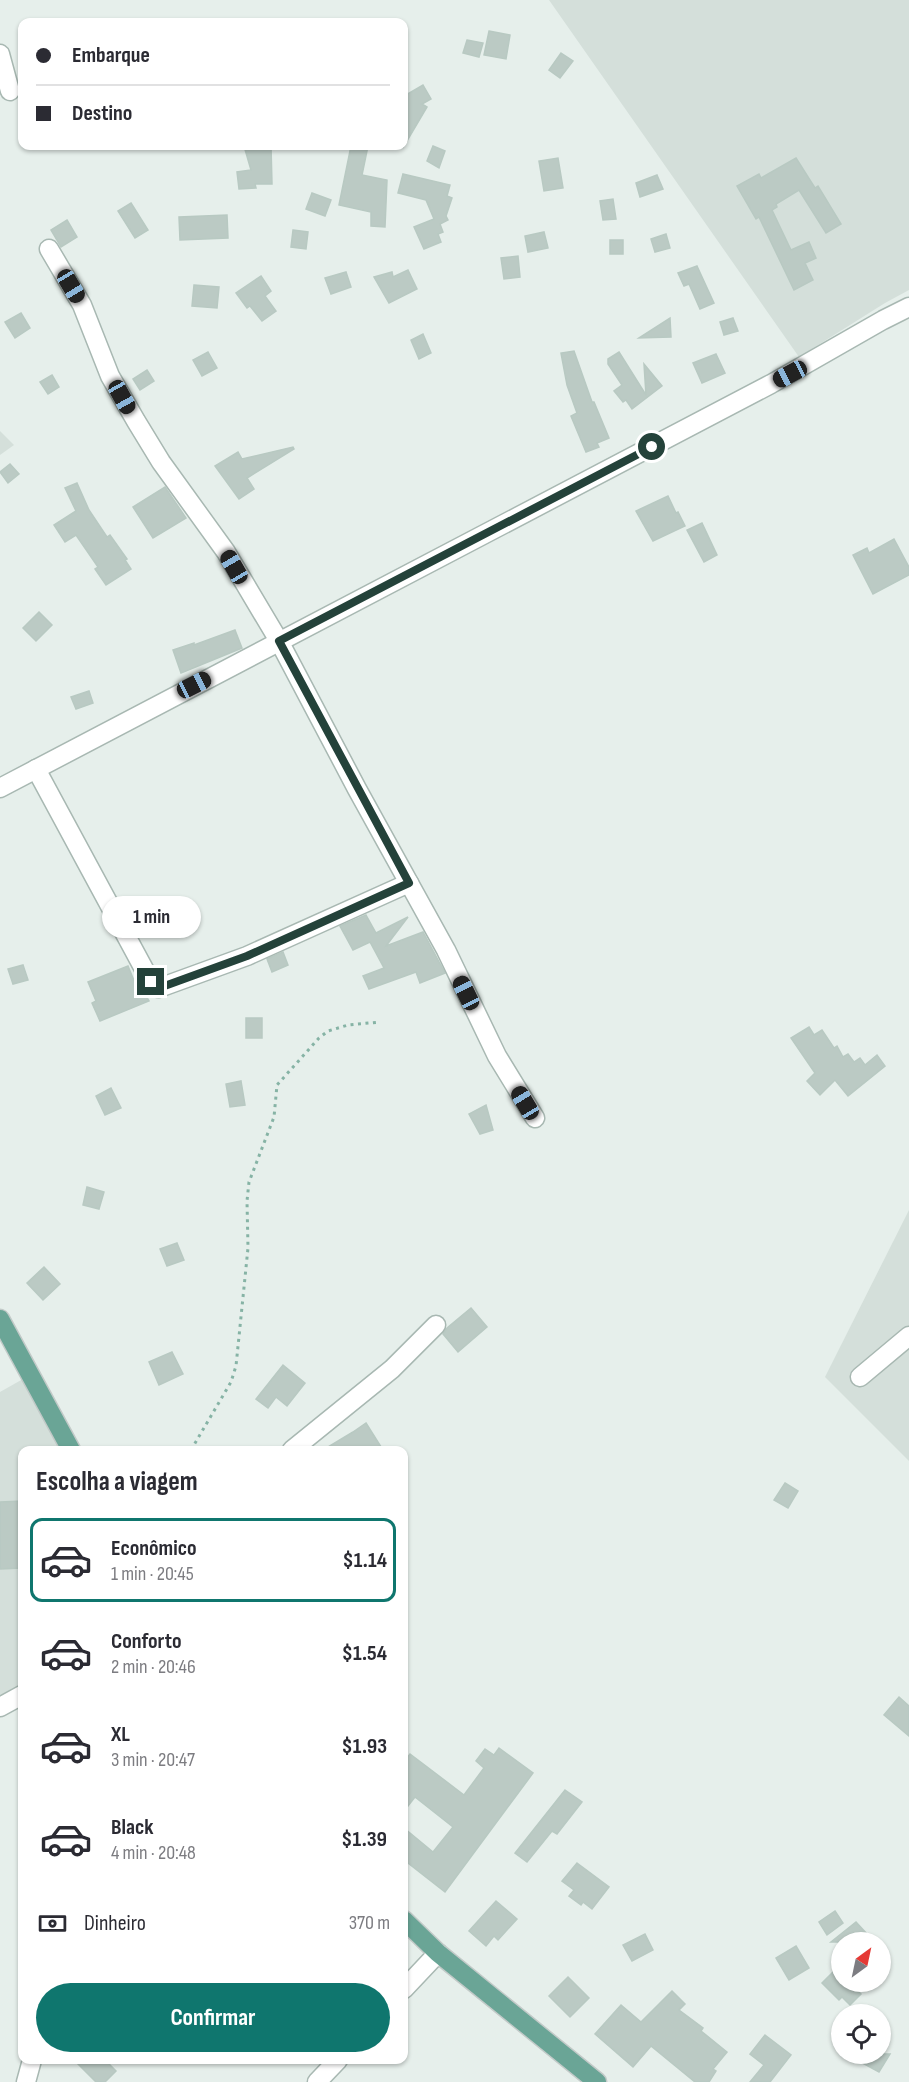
<!DOCTYPE html>
<html lang="pt">
<head>
<meta charset="utf-8">
<style>
	:root { --surface:#fff; --page:#f7f7f7; --text:#2b2b33; --muted:#7c7c81; --line:#e1e1e2; --accent:#0f766e }
	body { margin:0; font-family:"Sofia Sans Condensed",sans-serif; background:var(--page); color:var(--text); height:100vh; display:flex; flex-direction:column; font-size:22px; white-space:nowrap }
	* { box-sizing:border-box; margin:0 }
	p { font-size:20px; color:var(--muted) }
	.icon { flex:none; width:33px; height:33px; fill:none; stroke:currentColor; stroke-width:2; stroke-linecap:round; stroke-linejoin:round }
	.map { position:relative; flex:1; overflow:hidden }
	.panel { position:absolute; left:18px; top:1446px; width:390px; height:618px; display:flex; flex-direction:column; background:var(--surface); border-radius:12px; box-shadow:0 2px 4px #0004 }
	.panel>* { flex:none }
	.banner { position:absolute; left:18px; top:18px; width:390px; height:132px; border-radius:12px; box-shadow:0 2px 4px #0004; display:grid; align-content:center; height:132px; padding:0 18px; background:var(--surface) }
	.needle { width:39px; rotate:33deg }
	.fabs { position:absolute; left:831px; top:1932px; display:grid; gap:12px }
	.fabs a { display:grid; place-items:center; width:60px; height:60px; border-radius:50%; background:var(--surface); box-shadow:0 2px 4px #0004; font-size:30px }
	.end { position:absolute; width:27px; height:27px; margin:-14px; border:8px solid #24423a; background:#fff; box-shadow:0 0 0 3px #fff }
	.from { border-radius:50% }
	.bubble { position:absolute; height:42px; border-radius:21px; background:var(--surface); box-shadow:0 2px 4px #0004; font-size:20px; font-weight:700; line-height:42px; text-align:center }
	.car { position:absolute; width:18px; height:36px; margin:-18px -9px; border-radius:8px; box-shadow:0 0 4px 2px #0007; background:linear-gradient(#222 24%,#8ab4d8 0 40%,#222 0 76%,#8ab4d8 0 86%,#222 0) }
	.banner b { display:flex; align-items:center; gap:21px; height:57px; font-size:22px }
	.banner b+b { border-top:2px solid var(--line) }
	.banner i { width:15px; height:15px; background:var(--text) }
	ul { padding:0; list-style:none }
	li { display:flex; align-items:center; gap:18px; height:84px; margin:0 12px 9px; padding:0 6px; border:3px solid transparent; border-radius:12px }
	li div { flex:1 }
	li b { display:block; font-size:22px }
	li em { font-style:normal; font-weight:700 }
	li.on { border-color:var(--accent) }
	li>.icon { width:54px; height:54px; stroke-width:1.5 }
	h2 { padding:0 18px; font-size:27px; line-height:72px }
	.pay { display:flex; align-items:center; gap:15px; height:66px; padding:0 18px; font-size:22px }
	.pay p { margin-inline-start:auto }
	.button { display:flex; gap:12px; margin-top:auto; padding:12px 18px }
	.button a { flex:1; height:69px; border-radius:36px; background:var(--accent); color:#fff; font-size:24px; font-weight:700; line-height:69px; text-align:center }
	.map>svg:first-child { display:block }
</style>
</head>
<body>
<div class="map">
<svg width="909" height="2082" viewBox="0 0 909 2082">
	<rect width="100%" height="100%" fill="#e6efeb"/>
	<g fill="#d4dfda">
		<polygon points="549,0 909,0 909,290 885,303 799,357"/>
		<polygon points="0,431 14,445 0,455"/>
		<polygon points="909,1210 909,1461 825,1377"/>
		<polygon points="23,1379 65,1450 22,1450 22,1695 0,1707 0,1392"/>
	</g>
	<g fill="#bbcac4" stroke="#b8c9c2" stroke-width="1.5">
		<polygon points="489,31 510,35 506,59 484,55"/>
		<polygon points="467,40 483,43 479,57 463,53"/>
		<polygon points="561,53 573,61 560,78 549,70"/>
		<polygon points="423,85 431,99 422,104 427,107 404,146 404,93 406,95"/>
		<polygon points="244,146 271,146 272,184 255,184 256,188 239,189 237,172 251,170"/>
		<polygon points="351,146 368,146 362,175 387,180 385,227 371,226 371,212 339,205"/>
		<polygon points="433,146 445,151 439,168 427,161"/>
		<polygon points="558,158 563,188 544,191 539,161"/>
		<polygon points="796,158 815,188 818,186 841,224 826,233 799,190 776,204 777,207 772,210 791,250 809,242 816,258 805,263 813,280 794,290 759,217 756,219 737,186 759,174 761,178"/>
		<polygon points="403,174 450,185 447,196 452,198 446,216 448,220 440,224 443,232 438,234 441,242 424,249 414,227 434,219 426,200 398,193"/>
		<polygon points="657,175 663,189 640,197 636,183"/>
		<polygon points="312,193 331,200 325,216 306,209"/>
		<polygon points="613,199 616,219 603,220 600,201"/>
		<polygon points="131,203 148,230 135,238 118,211"/>
		<polygon points="227,215 228,238 180,240 179,217"/>
		<polygon points="67,220 77,237 61,247 51,230"/>
		<polygon points="293,230 308,232 306,249 291,247"/>
		<polygon points="544,232 548,248 528,252 525,236"/>
		<polygon points="666,234 670,248 655,252 651,239"/>
		<rect x="610" y="240" width="13" height="14"/>
		<polygon points="518,256 520,277 504,279 501,258"/>
		<polygon points="697,266 714,303 700,309 689,284 684,286 678,273"/>
		<polygon points="408,270 417,289 389,303 374,277 392,272 393,277"/>
		<polygon points="346,272 351,287 331,294 325,278"/>
		<polygon points="261,276 271,291 265,296 276,311 262,321 250,306 247,308 236,293"/>
		<polygon points="194,285 219,287 217,308 192,306"/>
		<polygon points="21,313 30,328 15,338 5,322"/>
		<polygon points="670,318 671,337 639,338"/>
		<polygon points="733,318 738,331 724,335 720,322"/>
		<polygon points="423,334 431,353 419,359 411,340"/>
		<polygon points="574,351 592,402 594,402 609,438 597,443 599,447 586,452 571,416 577,413 567,385 561,353"/>
		<polygon points="208,352 217,368 202,376 193,360"/>
		<polygon points="619,352 646,395 644,364 662,386 632,409 626,400 623,402 614,391 622,385 608,364 608,359"/>
		<polygon points="716,354 725,373 702,383 693,363"/>
		<polygon points="147,370 154,381 140,390 133,379"/>
		<polygon points="52,375 59,387 48,394 40,382"/>
		<polygon points="293,447 294,449 247,478 254,489 239,499 215,466 238,452 242,459"/>
		<polygon points="10,464 19,474 8,483 0,472"/>
		<polygon points="77,483 89,510 107,537 110,535 127,559 125,560 131,569 106,585 95,569 98,567 76,535 65,542 54,525 76,511 65,488"/>
		<polygon points="165,487 186,518 153,538 133,507"/>
		<polygon points="668,496 676,513 678,512 685,526 653,541 636,511"/>
		<polygon points="702,523 717,555 704,562 687,530"/>
		<polygon points="894,539 909,567 909,575 873,594 853,555 867,548 869,553"/>
		<polygon points="39,612 52,625 36,641 23,628"/>
		<polygon points="235,630 242,648 181,673 173,650 194,643 194,645"/>
		<polygon points="89,691 93,703 76,709 71,697"/>
		<polygon points="366,915 376,933 408,917 386,946 423,932 445,973 420,983 416,972 369,989 363,976 384,968 370,942 353,950 340,926"/>
		<polygon points="283,952 288,965 272,972 267,959"/>
		<polygon points="23,965 28,980 13,984 8,969"/>
		<polygon points="128,966 135,983 138,982 149,1001 100,1021 92,1003 96,1001 88,982"/>
		<rect x="246" y="1018" width="16" height="20"/>
		<polygon points="809,1027 814,1035 822,1030 834,1048 837,1046 843,1057 848,1054 854,1062 860,1058 865,1065 877,1055 885,1066 848,1096 835,1080 820,1095 807,1081 815,1073 791,1038"/>
		<polygon points="241,1081 245,1105 230,1107 226,1084"/>
		<polygon points="111,1088 121,1108 105,1115 96,1096"/>
		<polygon points="486,1105 493,1130 480,1134 469,1114"/>
		<polygon points="87,1187 104,1192 99,1209 83,1205"/>
		<polygon points="177,1243 184,1260 167,1266 160,1249"/>
		<polygon points="44,1267 60,1284 43,1300 27,1283"/>
		<polygon points="471,1308 487,1327 458,1352 443,1334 447,1328"/>
		<polygon points="172,1352 183,1374 159,1385 149,1362"/>
		<polygon points="283,1365 305,1383 287,1406 276,1397 268,1408 256,1399"/>
		<polygon points="366,1423 383,1450 323,1450 353,1432"/>
		<polygon points="785,1483 798,1491 788,1508 774,1500"/>
		<polygon points="22,1501 22,1568 0,1569 0,1502"/>
		<polygon points="899,1697 909,1706 909,1736 884,1715"/>
		<polygon points="499,1748 533,1773 445,1892 404,1860 404,1828 433,1852 453,1827 415,1797 404,1811 404,1762 410,1754 464,1795 484,1768 476,1761 485,1749 494,1755"/>
		<polygon points="565,1790 582,1802 557,1834 552,1831 527,1862 515,1853"/>
		<polygon points="577,1863 609,1887 592,1909 583,1902 581,1905 569,1896 574,1890 562,1881"/>
		<polygon points="496,1901 517,1919 498,1940 494,1936 486,1946 469,1931"/>
		<polygon points="835,1911 843,1923 827,1935 819,1922"/>
		<polygon points="856,1922 867,1934 856,1942 831,1942"/>
		<polygon points="645,1934 653,1950 632,1961 623,1945"/>
		<polygon points="796,1946 809,1968 789,1980 776,1958"/>
		<polygon points="836,1969 842,1975 842,1982 848,1982 861,1994 850,2005 842,1997 839,2000 822,1983"/>
		<polygon points="568,1977 589,1998 570,2017 549,1996"/>
		<polygon points="672,1991 685,2004 679,2010 703,2028 701,2031 727,2052 713,2069 716,2071 709,2082 695,2082 651,2046 633,2067 595,2034 621,2005 641,2022"/>
		<polygon points="765,2035 791,2055 770,2082 750,2082 764,2065 750,2054"/>
		<polygon points="846,2054 890,2054 879,2072"/>
		<polygon points="74,2060 105,2060 116,2071 105,2082 96,2082"/>
	</g>
	<g fill="none" stroke-linecap="round" stroke-linejoin="round">
		<defs>
			<g id="minor">
				<polyline points="0,54 10,91"/>
				<polyline points="49,249 82,305 110,376 136,421 161,462 226,552 279,641 357,789 446,950 497,1056 535,1118"/>
				<polyline points="36,769 151,982 159,988 247,956 409,883"/>
				<polyline points="0,788 771,384 883,320 909,307"/>
				<polyline points="860,1377 909,1336"/>
				<polyline points="292,1450 392,1369 436,1325"/>
				<polyline points="0,1707 22,1695"/>
				<polyline points="404,1989 438,1953"/>
				<polyline points="26,2082 32,2060"/>
				<polyline points="317,2082 338,2060"/>
			</g>
			<g id="major">
				<polyline points="0,1319 71,1450"/>
				<polyline points="404,1920 438,1953 597,2082"/>
			</g>
		</defs>
		<use href="#minor" stroke="#a8b8b2" stroke-width="21"/>
		<use href="#major" stroke="#c2cac8" stroke-width="21"/>
		<polyline stroke="#86b3a5" stroke-width="3" stroke-dasharray="3 4.5" stroke-linecap="butt" points="191,1450 231,1382 236,1366 248,1248 247,1201 249,1182 274,1117 277,1085 319,1038 328,1031 348,1025 380,1022"/>
		<use href="#minor" stroke="#fff" stroke-width="18"/>
		<use href="#major" stroke="#6aa596" stroke-width="18"/>
	</g>
	<g fill="none" stroke-linecap="round" stroke-linejoin="round">
		<polyline stroke="#24423a" stroke-width="8" points="151,982 159,988 247,956 409,883 279,641 652,447"/>
	</g>
</svg>
<div class="fabs">
<a><svg class="needle" viewBox="-14 -14 28 28"><path d="M0-13l5 13h-10z" fill="#e53935"/><path d="M0 13l5-13h-10z" fill="#7c7c81"/></svg></a>
<a><svg class="icon" aria-label="locate" viewBox="0 0 24 24"><circle cx="12" cy="12" r="6"/><path d="M12 2v4M12 18v4M2 12h4M18 12h4"/></svg></a>
</div>
<i class="end from" style="left:652px;top:447px"></i>
<i class="end" style="left:151px;top:982px"></i>
<div class="bubble" style="left:102px;top:896px;width:99px">1 min</div>
<i class="car" style="left:71px;top:286px;rotate:149deg"></i>
<i class="car" style="left:790px;top:374px;rotate:242deg"></i>
<i class="car" style="left:122px;top:397px;rotate:151deg"></i>
<i class="car" style="left:234px;top:567px;rotate:330deg"></i>
<i class="car" style="left:194px;top:685px;rotate:63deg"></i>
<i class="car" style="left:466px;top:993px;rotate:334deg"></i>
<i class="car" style="left:525px;top:1103px;rotate:329deg"></i>
<div class="banner">
<b><i class="from"></i>Embarque</b>
<b><i></i>Destino</b>
</div>
<section class="panel">
<h2>Escolha a viagem</h2>
<ul>
<li class="on"><svg class="icon" aria-label="car" viewBox="0 0 24 24"><path d="M5 17H2v-5l4-1 3-4h7l3 4 3 1v5h-3M9 17h6M6 11h13"/><circle cx="7" cy="17" r="2"/><circle cx="17" cy="17" r="2"/></svg><div><b>Econômico</b><p>1 min · 20:45</p></div><em>$1.14</em></li>
<li><svg class="icon" aria-label="car" viewBox="0 0 24 24"><path d="M5 17H2v-5l4-1 3-4h7l3 4 3 1v5h-3M9 17h6M6 11h13"/><circle cx="7" cy="17" r="2"/><circle cx="17" cy="17" r="2"/></svg><div><b>Conforto</b><p>2 min · 20:46</p></div><em>$1.54</em></li>
<li><svg class="icon" aria-label="car" viewBox="0 0 24 24"><path d="M5 17H2v-5l4-1 3-4h7l3 4 3 1v5h-3M9 17h6M6 11h13"/><circle cx="7" cy="17" r="2"/><circle cx="17" cy="17" r="2"/></svg><div><b>XL</b><p>3 min · 20:47</p></div><em>$1.93</em></li>
<li><svg class="icon" aria-label="car" viewBox="0 0 24 24"><path d="M5 17H2v-5l4-1 3-4h7l3 4 3 1v5h-3M9 17h6M6 11h13"/><circle cx="7" cy="17" r="2"/><circle cx="17" cy="17" r="2"/></svg><div><b>Black</b><p>4 min · 20:48</p></div><em>$1.39</em></li>
</ul>
<div class="pay"><svg class="icon" aria-label="cash" viewBox="0 0 24 24"><path d="M3 7h18v10H3z"/><circle cx="12" cy="12" r="2"/></svg>Dinheiro<p>370 m</p></div>
<div class="button"><a>Confirmar</a></div>
</section>
</div>
</body>
</html>
